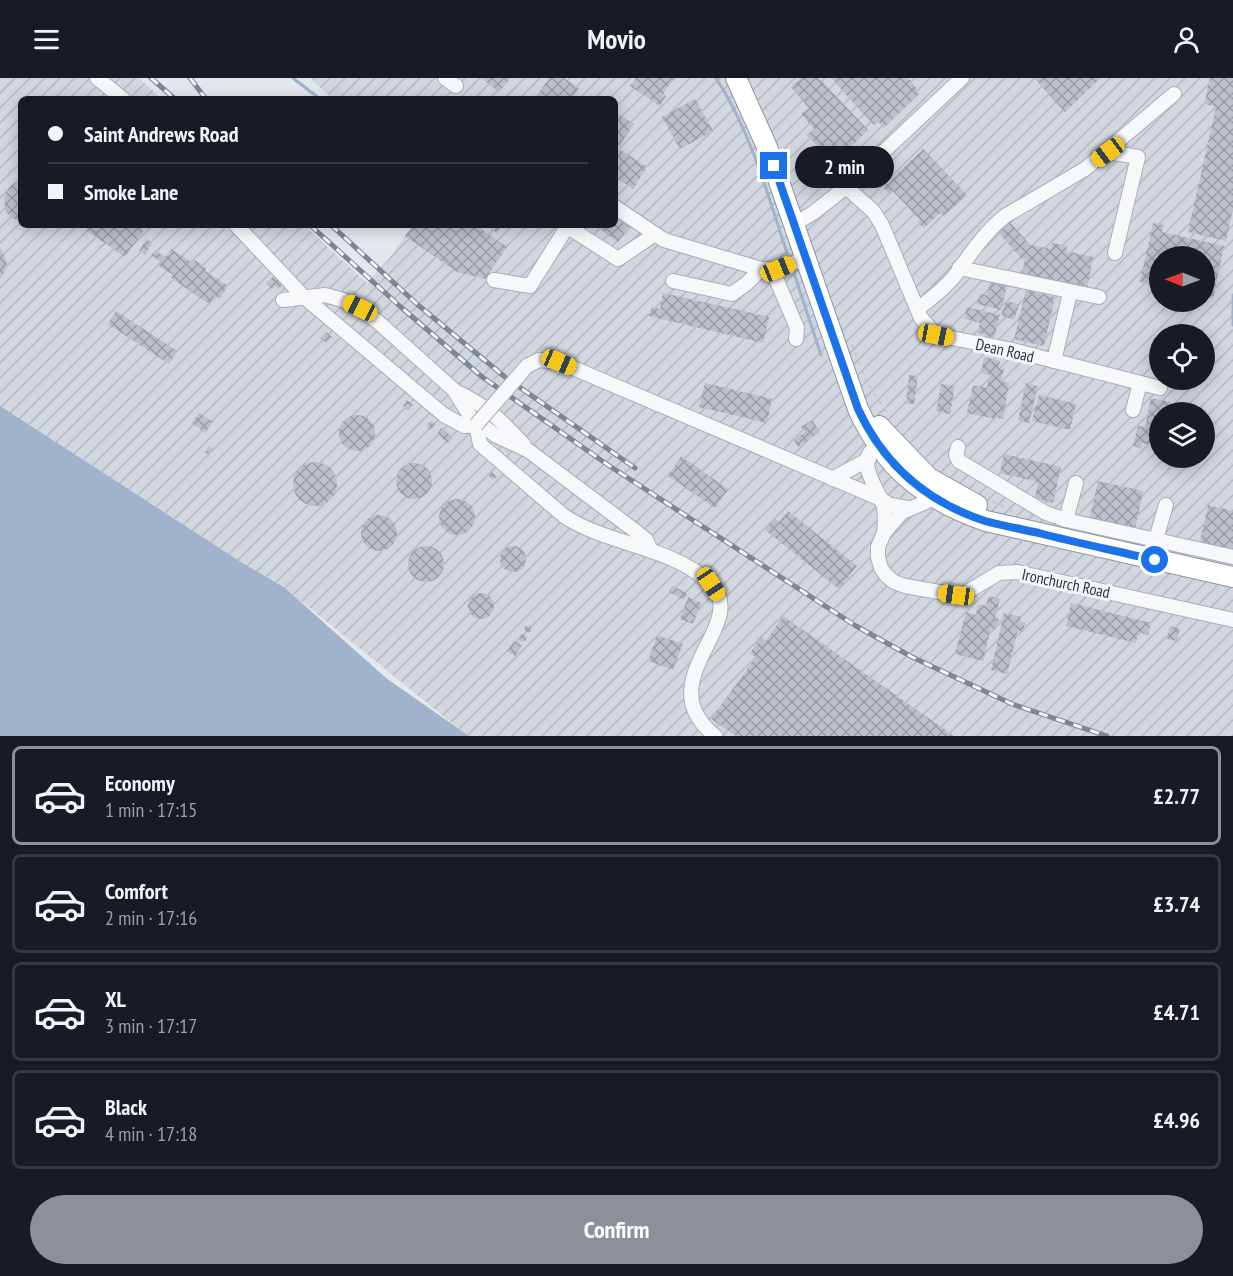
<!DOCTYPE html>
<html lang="en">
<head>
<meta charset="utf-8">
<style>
	:root { --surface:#171b24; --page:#242831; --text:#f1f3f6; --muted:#9ea1a6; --line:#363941; --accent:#8c9099 }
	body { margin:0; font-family:"PT Sans Narrow",sans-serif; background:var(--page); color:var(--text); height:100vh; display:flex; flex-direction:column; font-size:22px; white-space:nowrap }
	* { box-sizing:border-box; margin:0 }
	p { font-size:20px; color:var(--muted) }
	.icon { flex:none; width:33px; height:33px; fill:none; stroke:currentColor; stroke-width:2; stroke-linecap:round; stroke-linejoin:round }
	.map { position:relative; height:658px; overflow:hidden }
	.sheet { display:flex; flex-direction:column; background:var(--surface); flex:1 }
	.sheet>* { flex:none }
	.hud { position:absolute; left:18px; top:18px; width:600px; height:132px; border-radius:9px; box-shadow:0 3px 15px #0003; display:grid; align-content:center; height:132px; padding:0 30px; background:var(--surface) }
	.needle { width:39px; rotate:271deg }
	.buttons { position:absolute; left:1149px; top:168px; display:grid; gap:12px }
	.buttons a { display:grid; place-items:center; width:66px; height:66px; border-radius:50%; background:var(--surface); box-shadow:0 3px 15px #0003; font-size:30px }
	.end { position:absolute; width:27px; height:27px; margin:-14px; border:8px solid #1a73e8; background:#fff; box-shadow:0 0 0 3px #fff }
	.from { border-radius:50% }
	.bubble { position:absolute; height:42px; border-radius:21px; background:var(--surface); box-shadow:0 3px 15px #0003; font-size:20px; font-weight:600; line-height:42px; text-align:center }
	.car { position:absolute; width:18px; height:36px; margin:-18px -9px; border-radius:8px; box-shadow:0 0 4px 2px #0007; background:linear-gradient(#f5c518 24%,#345 0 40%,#f5c518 0 76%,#345 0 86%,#f5c518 0) }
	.hud b { display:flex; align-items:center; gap:21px; height:57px; font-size:22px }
	.hud b+b { border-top:2px solid var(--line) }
	.hud i { width:15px; height:15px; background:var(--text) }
	ul { padding:10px 0 0; list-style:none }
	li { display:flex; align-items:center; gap:18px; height:99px; margin:0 12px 9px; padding:0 18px; border:3px solid var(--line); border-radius:9px }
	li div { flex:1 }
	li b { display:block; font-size:22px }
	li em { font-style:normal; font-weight:600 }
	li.on { border-color:var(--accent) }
	li>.icon { width:54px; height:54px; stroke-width:1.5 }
	.action { display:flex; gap:12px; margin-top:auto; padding:12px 30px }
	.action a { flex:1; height:69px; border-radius:36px; background:var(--accent); color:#fff; font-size:24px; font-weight:600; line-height:69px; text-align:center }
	header { display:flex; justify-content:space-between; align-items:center; height:78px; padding:0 30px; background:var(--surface); font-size:27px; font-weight:600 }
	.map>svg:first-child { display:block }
</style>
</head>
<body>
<header><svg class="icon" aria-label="menu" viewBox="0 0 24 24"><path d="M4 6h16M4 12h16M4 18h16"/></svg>Movio<svg class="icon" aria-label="person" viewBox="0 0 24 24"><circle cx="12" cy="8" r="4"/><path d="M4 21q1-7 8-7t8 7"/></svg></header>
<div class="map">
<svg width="1233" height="658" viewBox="0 0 1233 658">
	<defs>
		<pattern id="industrial-furrows" width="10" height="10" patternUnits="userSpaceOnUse" patternTransform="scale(1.5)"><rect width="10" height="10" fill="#d2d6de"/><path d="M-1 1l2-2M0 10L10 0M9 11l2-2" fill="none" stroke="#b4b8c0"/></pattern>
		<pattern id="building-cross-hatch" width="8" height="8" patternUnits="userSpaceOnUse" patternTransform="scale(1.5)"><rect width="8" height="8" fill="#bbc0ca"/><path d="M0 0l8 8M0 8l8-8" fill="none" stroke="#989da6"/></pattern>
	</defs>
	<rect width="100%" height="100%" fill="#e4e7ec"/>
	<path fill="url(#industrial-furrows)" fill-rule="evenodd" d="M0,0H139L162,21H21V147H304L367,205L391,178L413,147H615V21H333L310,0H1233V658H468L305,526L0,329ZM1160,178H1204V224H1160ZM1160,256H1204V302H1160ZM1160,334H1204V380H1160Z"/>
	<polygon fill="#9fb4cc" points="0,328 244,486 285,510 386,600 469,658 0,658"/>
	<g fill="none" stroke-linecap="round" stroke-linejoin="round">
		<g stroke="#9fb4cc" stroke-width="3">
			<polyline points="293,0 320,21"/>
			<path d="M716,0C751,54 767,115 787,175"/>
			<polyline points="795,198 821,277"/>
			<polyline points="1233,217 1233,247"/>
		</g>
	</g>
	<g fill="url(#building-cross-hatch)">
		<polygon points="481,0 511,0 499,14"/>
		<polygon points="549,0 564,0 579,10 572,21 535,21"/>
		<polygon points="636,0 674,0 663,16 666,18 660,28 630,8"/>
		<polygon points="801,0 819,0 868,52 834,85 807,57 814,51 801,36 809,30 791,9"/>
		<polygon points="831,0 908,0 915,8 919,16 884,50 879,44 874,47"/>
		<polygon points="1034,0 1101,0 1065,34"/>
		<polygon points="1210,0 1233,0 1233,131 1226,163 1188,154 1216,29 1204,26"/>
		<polygon points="695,21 713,53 680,71 662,39"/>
		<polygon points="615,34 634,46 618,70 647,89 633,111 615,99"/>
		<polygon points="923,71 967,117 944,138 940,135 924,150 917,144 920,142 893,113 890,116 883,109"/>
		<polygon points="21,102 21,144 11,139 6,134 4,120 10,108"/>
		<polygon points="615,139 629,148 618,164 594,147 615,147"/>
		<polygon points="1009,143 1030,167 1051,171 1052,165 1067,168 1066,173 1093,179 1087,212 1021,201 1025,181 1022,181 997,153"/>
		<polygon points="1153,145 1164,147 1162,154 1224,168 1213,221 1204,219 1204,178 1160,178 1160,209 1140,204"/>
		<polygon points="89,147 136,147 144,152 125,179 86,152"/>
		<polygon points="413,147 475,147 507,169 485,201 457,194 405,158"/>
		<polygon points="486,147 502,147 497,155"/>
		<polygon points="146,161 152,165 145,177 139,173"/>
		<polygon points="0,169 7,184 6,191 0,201"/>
		<polygon points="171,171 193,185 195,182 206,190 205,193 228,208 220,220 215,217 209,226 171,200 173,197 159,188 162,184 151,177 155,172 166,179"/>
		<polygon points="275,197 283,207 278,211 275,208 272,211 266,205"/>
		<polygon points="991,200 1008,204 1001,232 977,226 980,216 987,217"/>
		<polygon points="1026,212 1055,219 1044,268 1014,261"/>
		<polygon points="663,215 769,239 763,265 649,238 652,229 660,231"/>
		<polygon points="1006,222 1019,227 1014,242 1001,237"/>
		<polygon points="967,229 1000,237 994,260 977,255 980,245 964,241"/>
		<polygon points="116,233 177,273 169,286 108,246"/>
		<polygon points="326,254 332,259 326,265 320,260"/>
		<polygon points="984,279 1000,283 999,290 1004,291 1001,303 1009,305 1003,341 998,340 999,336 997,336 996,341 967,335 973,307 987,310 990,297 981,295"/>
		<polygon points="909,297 918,298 914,326 906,325"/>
		<polygon points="705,305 772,321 767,345 699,329"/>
		<polygon points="1026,305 1038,308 1029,345 1018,342"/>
		<polygon points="941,306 955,308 950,336 936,333"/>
		<polygon points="1039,317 1076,326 1070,352 1032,343"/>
		<polygon points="1151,320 1171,324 1169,334 1160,334 1160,369 1142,365 1141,370 1133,368 1138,348 1145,349"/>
		<polygon points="407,322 413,327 408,333 403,328"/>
		<polygon points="199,335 213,344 205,355 192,345"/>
		<circle cx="357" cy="355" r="18"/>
		<polygon points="812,342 820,354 798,369 794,362 805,354 801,349"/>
		<polygon points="431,343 435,346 431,352 426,348"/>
		<polygon points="441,350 453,359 448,365 437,356"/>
		<polygon points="209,368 213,371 209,377 205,374"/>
		<polygon points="1004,376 1061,389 1053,425 1035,420 1038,404 1000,395"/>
		<polygon points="681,378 728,411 715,430 668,398"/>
		<circle cx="315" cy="406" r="22"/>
		<circle cx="414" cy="403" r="18"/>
		<polygon points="492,394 497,398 493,402 489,398"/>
		<polygon points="1098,403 1143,413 1135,452 1089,443"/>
		<circle cx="457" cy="439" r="18"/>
		<polygon points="1208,427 1233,433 1233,476 1199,468"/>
		<polygon points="788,433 857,488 839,511 765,452 774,440 779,444"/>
		<circle cx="379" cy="455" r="18"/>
		<circle cx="426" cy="486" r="18"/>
		<circle cx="513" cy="481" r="13"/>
		<polygon points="672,508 687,515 684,522 669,514"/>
		<circle cx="481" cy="528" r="13"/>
		<polygon points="989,518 1000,521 995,540 999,541 996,551 991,550 983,583 955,576 966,534 976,537 978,526 986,528"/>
		<polygon points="688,519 701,525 693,546 680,541"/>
		<polygon points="1071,525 1151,545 1148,557 1138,554 1136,565 1066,548"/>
		<polygon points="1004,535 1021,539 1020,543 1025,545 1023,554 1018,552 1007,596 991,592"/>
		<polygon points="783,538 954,658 736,658 711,641 756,579 750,575 761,559 766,563"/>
		<circle cx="528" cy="551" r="3.5"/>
		<polygon points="1170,548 1180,551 1177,563 1167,561"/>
		<circle cx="523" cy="560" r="3.5"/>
		<polygon points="657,557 683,566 673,592 648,583"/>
		<polygon points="514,563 522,567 515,578 507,573"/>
	</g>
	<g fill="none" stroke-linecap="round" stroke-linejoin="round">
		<defs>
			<g id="minor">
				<polyline points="97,0 123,21"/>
				<polyline points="445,0 456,8"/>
				<polyline points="1108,74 1138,79 1115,175"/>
				<polyline points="846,109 873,133 882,147 921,240 936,257 1008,271 1160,310"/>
				<polyline points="615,129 664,162 761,191 778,191 806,180"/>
				<polyline points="794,146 813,135 846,109 962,0"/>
				<path d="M236,147L304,219L444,337L464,348L476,347L480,366L564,438C607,467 671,468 710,505C753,546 646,602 715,658"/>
				<polyline points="565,147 618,181 655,156"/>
				<polyline points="959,190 1099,219"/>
				<polyline points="772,191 797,250 796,261"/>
				<polyline points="494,202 530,208 567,149"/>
				<polyline points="673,203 732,216 746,206 761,191"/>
				<polyline points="283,222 325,217 343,222 359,230 377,243 454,312 470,338 495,357 529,373 634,452 646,462 651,472"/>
				<path d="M918,231C931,220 946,210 956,196C971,175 984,155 1005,138L1085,91L1174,16"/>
				<polyline points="1054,283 1069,219"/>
				<polyline points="527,288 539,282 559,284 881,421 890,427 908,430"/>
				<path d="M455,313C487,328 500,341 524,367"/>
				<polyline points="1133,332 1140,305"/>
				<polyline points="958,369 956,377 959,383 1046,435 1066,442 1233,479"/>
				<polyline points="832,401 869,381"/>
				<polyline points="932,409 931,416 926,424 902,434 884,455 878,469 878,479 881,490 886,497 894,504 905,508 956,517 964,516 999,495 1017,494 1233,542"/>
				<polyline points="1066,442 1076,405"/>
				<path d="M884,455C885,446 886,436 883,426C876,408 850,376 885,365"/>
				<polyline points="1156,461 1166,427"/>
			</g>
			<g id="highway">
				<path d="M736,0L767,69L858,331C885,390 925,422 986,443L1233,499"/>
				<polyline points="879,348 929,400 977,427"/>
			</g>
		</defs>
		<use href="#minor" stroke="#a9aeb7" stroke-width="16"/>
		<use href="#highway" stroke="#8b94a3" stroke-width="22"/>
		<g stroke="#c2c5cb" stroke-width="1.5" stroke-dasharray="4.5 4.5" stroke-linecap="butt">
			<polyline points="852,266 865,301 888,336"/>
			<polyline points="992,423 1014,434"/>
		</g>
		<use href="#minor" stroke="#f7f8fa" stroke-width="14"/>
		<use href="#highway" stroke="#fff" stroke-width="20"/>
		<defs>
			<g id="rail">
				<polyline points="151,0 175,21"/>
				<polyline points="190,0 206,21"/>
				<polyline points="310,147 402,230 481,298 608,387 856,548 912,579 1012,626 1107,658"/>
				<polyline points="331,147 418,227 505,299 635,390"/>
			</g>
		</defs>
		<use href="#rail" stroke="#7d8696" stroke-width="5"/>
		<use href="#rail" stroke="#f4f6f9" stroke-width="3" stroke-dasharray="9" stroke-linecap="butt"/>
		<defs>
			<polyline id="minor-bridge" points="476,347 527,288"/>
		</defs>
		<use href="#minor-bridge" stroke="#a9aeb7" stroke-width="16" stroke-linecap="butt"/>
		<use href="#minor-bridge" stroke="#f7f8fa" stroke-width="14"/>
	</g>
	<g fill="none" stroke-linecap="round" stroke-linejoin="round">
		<path stroke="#1a73e8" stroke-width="8" d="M774,88L858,331C884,387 927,424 985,443C1003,448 1021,451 1039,455C1077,465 1117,473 1155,482"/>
	</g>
	<g text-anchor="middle" stroke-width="6" stroke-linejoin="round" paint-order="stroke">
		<g font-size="16" fill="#2b3445" stroke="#f4f6f9">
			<text transform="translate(1005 272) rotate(13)" y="6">Dean Road</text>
			<text transform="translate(1066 505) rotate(12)" y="6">Ironchurch Road</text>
		</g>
	</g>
</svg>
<div class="buttons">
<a><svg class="needle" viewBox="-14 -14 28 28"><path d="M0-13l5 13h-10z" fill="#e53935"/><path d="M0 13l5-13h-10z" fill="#9ea1a6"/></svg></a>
<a><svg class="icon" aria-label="locate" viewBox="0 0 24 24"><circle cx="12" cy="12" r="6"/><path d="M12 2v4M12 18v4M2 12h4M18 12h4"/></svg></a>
<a><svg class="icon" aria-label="layers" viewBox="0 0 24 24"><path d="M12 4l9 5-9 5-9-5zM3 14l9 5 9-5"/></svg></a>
</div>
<i class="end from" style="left:1155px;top:482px"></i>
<i class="end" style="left:774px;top:88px"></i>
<div class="bubble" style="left:795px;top:68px;width:99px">2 min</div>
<i class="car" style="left:1108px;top:74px;rotate:233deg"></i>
<i class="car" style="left:778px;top:191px;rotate:68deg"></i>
<i class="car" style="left:360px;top:230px;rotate:296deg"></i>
<i class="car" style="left:936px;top:257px;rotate:101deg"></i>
<i class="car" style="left:559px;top:284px;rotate:113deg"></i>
<i class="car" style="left:711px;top:506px;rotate:146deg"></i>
<i class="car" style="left:956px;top:517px;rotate:278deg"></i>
<div class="hud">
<b><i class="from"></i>Saint Andrews Road</b>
<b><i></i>Smoke Lane</b>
</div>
</div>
<section class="sheet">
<ul>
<li class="on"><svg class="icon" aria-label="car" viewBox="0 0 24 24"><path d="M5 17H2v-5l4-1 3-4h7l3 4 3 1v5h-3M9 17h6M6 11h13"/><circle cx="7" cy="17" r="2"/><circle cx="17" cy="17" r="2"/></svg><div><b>Economy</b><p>1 min · 17:15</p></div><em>£2.77</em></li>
<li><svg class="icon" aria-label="car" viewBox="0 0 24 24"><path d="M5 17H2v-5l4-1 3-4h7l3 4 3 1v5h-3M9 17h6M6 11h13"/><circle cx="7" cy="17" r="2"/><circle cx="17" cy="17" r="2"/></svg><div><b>Comfort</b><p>2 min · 17:16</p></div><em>£3.74</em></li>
<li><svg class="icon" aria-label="car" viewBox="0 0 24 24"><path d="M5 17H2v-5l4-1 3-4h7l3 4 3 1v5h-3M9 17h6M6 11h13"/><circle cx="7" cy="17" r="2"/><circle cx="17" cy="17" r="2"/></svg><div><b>XL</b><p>3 min · 17:17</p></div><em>£4.71</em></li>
<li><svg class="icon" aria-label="car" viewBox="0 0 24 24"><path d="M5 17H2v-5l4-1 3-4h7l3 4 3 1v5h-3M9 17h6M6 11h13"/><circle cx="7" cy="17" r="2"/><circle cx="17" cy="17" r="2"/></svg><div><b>Black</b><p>4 min · 17:18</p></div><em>£4.96</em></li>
</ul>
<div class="action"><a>Confirm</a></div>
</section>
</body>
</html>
